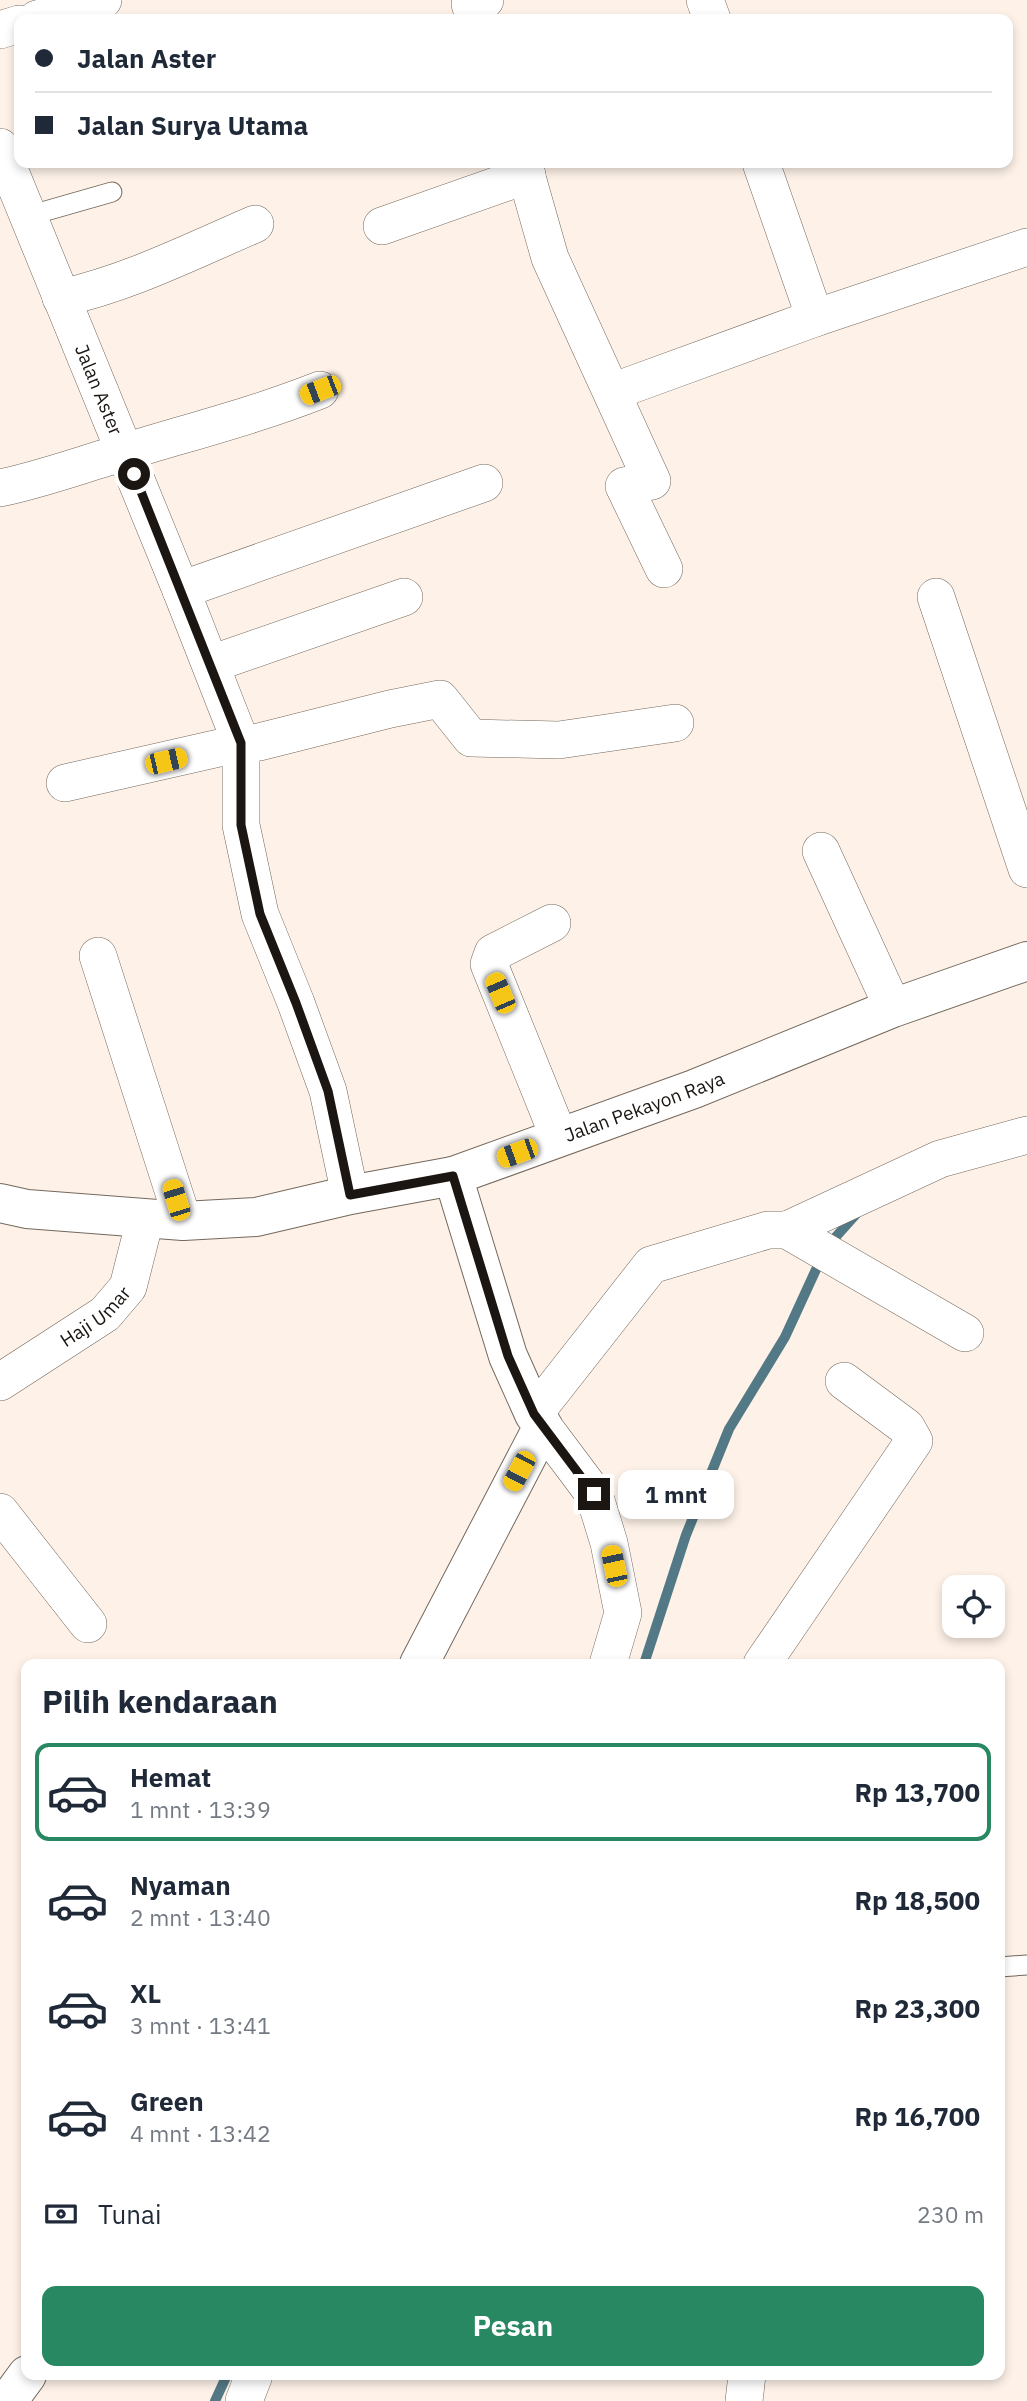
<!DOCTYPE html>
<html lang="id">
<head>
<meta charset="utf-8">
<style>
	:root { --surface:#fff; --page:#f6f6f7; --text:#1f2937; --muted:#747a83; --line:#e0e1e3; --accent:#288861 }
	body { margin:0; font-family:"IBM Plex Sans",sans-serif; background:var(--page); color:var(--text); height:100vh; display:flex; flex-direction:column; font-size:26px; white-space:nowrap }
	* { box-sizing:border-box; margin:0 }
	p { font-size:23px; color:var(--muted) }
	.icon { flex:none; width:38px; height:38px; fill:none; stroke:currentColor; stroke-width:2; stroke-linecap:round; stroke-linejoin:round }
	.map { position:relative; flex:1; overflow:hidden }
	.panel { position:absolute; left:21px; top:1659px; width:984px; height:721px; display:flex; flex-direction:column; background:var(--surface); border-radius:14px; box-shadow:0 4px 10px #0003 }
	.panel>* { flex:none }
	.top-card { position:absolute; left:14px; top:14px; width:999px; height:154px; border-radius:14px; box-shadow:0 4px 10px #0003; display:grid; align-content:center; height:154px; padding:0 21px; background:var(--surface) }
	.controls { position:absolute; left:942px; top:1575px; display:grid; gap:14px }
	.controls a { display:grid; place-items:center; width:63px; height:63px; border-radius:14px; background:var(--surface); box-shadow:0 4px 10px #0003; font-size:35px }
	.end { position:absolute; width:32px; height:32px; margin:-16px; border:9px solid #1b1612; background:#fff; box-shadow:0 0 0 4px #fff }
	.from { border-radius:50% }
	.bubble { position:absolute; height:49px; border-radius:14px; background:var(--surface); box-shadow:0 4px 10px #0003; font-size:23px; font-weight:700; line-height:49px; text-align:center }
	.car { position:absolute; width:21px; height:42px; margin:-21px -10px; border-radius:9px; box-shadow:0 0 5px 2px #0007; background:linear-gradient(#f5c518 24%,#345 0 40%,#f5c518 0 76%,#345 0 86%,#f5c518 0) }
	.top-card b { display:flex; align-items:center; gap:24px; height:66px; font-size:26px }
	.top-card b+b { border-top:2px solid var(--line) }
	.top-card i { width:18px; height:18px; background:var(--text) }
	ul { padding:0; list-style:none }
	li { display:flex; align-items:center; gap:21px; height:98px; margin:0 14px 10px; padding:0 7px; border:4px solid transparent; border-radius:14px }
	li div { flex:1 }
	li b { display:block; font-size:26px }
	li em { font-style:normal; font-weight:700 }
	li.current { border-color:var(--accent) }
	li>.icon { width:63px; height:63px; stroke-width:1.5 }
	h2 { padding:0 21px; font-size:32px; line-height:84px }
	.pay { display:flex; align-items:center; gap:18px; height:77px; padding:0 21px; font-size:26px }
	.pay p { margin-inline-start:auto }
	.button { display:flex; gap:14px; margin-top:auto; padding:14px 21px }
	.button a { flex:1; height:80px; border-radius:14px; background:var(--accent); color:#fff; font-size:28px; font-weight:700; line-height:80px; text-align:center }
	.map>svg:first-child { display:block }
</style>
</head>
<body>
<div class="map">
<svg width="1027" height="2401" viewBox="0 0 1027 2401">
	<rect width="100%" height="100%" fill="#fef2e8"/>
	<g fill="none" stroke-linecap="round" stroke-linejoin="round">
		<g stroke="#527985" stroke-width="10">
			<polyline points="833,1240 858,1212"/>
			<polyline points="644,1664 686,1535 729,1429 785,1337 819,1263"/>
			<polyline points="215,2401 227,2375"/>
		</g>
		<defs>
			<g id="service">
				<polyline points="28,216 112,192"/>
				<polyline points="999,1967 1027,1965"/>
			</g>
			<g id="minor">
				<polyline points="705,0 712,19"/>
				<polyline points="37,19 103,0"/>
				<polyline points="475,19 470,4 485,0"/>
				<polyline points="0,30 19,24"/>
				<path id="s1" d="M0,147L181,590L241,743V825L260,914L296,1003L328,1091L350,1195"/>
				<polyline points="523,163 550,258 652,481 624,486 664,569"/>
				<polyline points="761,163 815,318 1027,247"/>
				<polyline points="382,226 527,175"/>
				<path d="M61,298C129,283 192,251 255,224"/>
				<polyline points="612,392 815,318"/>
				<path d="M0,488C43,479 83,464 125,452C190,432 257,415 320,390"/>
				<polyline points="181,590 484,483"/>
				<polyline points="936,597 1027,869"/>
				<polyline points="211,664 404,597"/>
				<polyline points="65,783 241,743 259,742 390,709 440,699 471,738 559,740 675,723"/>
				<polyline points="821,851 893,1008"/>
				<polyline points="552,923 493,953 489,964 559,1137"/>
				<polyline points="98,956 183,1221"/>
				<polyline points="787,1230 940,1159 1027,1135"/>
				<path id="s2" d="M0,1382L105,1314L128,1287L145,1220"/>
				<polyline points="534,1414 651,1265 768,1230 787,1230 965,1333"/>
				<polyline points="543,1426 594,1494 609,1543 623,1613 608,1664"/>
				<polyline points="0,1512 88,1624"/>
				<polyline points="762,1664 914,1441 906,1427 844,1381"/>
				<polyline points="244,2401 254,2375"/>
				<polyline points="744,2401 747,2375"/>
			</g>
			<g id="tertiary">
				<polyline points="419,1664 543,1426 534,1414 508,1356 453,1176"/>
				<polyline points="8,2401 27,2375"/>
			</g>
			<g id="primary">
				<path id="s3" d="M0,1203L27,1209L183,1221L256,1217L350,1195L453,1176L694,1089L893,1008L1027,961"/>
			</g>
		</defs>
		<use href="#service" stroke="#74685d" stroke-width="21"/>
		<use href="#minor" stroke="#74685d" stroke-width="38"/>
		<use href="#tertiary" stroke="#74685d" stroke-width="40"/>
		<use href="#primary" stroke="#74685d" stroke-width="40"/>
		<use href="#service" stroke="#fff" stroke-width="19"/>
		<use href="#minor" stroke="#fff" stroke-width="37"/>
		<use href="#tertiary" stroke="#fff" stroke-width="38"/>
		<use href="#primary" stroke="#fff" stroke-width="38"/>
	</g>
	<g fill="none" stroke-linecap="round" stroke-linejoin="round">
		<polyline stroke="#1b1612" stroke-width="9" points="134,474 241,743 241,825 260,914 296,1003 328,1091 350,1195 453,1176 508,1356 534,1414 594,1494"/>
	</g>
	<g text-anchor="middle" stroke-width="7" stroke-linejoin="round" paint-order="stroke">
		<g font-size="19" fill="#1b1612" stroke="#fff">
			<text dy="7" stroke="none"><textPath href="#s1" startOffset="262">Jalan Aster</textPath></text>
			<text dy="7" stroke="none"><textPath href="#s3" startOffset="662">Jalan Pekayon Raya</textPath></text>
			<text dy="7" stroke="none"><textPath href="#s2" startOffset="116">Haji Umar</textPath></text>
		</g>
	</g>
</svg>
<div class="controls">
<a><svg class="icon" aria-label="locate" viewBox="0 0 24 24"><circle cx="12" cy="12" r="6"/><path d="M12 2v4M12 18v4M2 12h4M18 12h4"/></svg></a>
</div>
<i class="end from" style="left:134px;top:474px"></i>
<i class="end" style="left:594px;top:1494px"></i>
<div class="bubble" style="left:618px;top:1470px;width:116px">1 mnt</div>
<i class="car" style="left:320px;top:390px;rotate:249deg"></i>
<i class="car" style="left:166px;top:761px;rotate:77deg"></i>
<i class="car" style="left:500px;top:993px;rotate:337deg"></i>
<i class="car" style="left:517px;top:1153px;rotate:250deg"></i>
<i class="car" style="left:176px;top:1200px;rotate:343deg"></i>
<i class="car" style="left:519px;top:1471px;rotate:208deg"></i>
<i class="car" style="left:614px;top:1566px;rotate:348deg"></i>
<div class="top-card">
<b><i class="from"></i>Jalan Aster</b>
<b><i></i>Jalan Surya Utama</b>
</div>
<section class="panel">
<h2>Pilih kendaraan</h2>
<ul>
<li class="current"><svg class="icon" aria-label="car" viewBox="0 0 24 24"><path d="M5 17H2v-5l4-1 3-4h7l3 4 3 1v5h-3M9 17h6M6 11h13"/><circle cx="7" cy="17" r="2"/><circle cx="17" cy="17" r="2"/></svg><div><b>Hemat</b><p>1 mnt · 13:39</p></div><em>Rp 13,700</em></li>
<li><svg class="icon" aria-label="car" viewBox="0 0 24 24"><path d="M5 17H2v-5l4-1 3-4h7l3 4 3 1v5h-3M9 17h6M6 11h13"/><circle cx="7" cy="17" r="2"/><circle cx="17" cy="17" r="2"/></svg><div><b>Nyaman</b><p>2 mnt · 13:40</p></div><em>Rp 18,500</em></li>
<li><svg class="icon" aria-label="car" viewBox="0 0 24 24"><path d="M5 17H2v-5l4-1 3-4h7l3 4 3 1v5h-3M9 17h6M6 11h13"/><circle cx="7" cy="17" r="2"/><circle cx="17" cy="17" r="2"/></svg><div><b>XL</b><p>3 mnt · 13:41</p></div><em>Rp 23,300</em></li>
<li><svg class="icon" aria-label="car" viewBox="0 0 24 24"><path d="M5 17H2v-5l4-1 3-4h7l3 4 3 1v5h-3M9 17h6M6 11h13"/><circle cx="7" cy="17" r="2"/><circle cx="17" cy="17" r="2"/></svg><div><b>Green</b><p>4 mnt · 13:42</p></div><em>Rp 16,700</em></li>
</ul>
<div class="pay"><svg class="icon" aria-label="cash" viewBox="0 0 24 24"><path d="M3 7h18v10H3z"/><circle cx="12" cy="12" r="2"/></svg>Tunai<p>230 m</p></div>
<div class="button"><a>Pesan</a></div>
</section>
</div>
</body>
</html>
